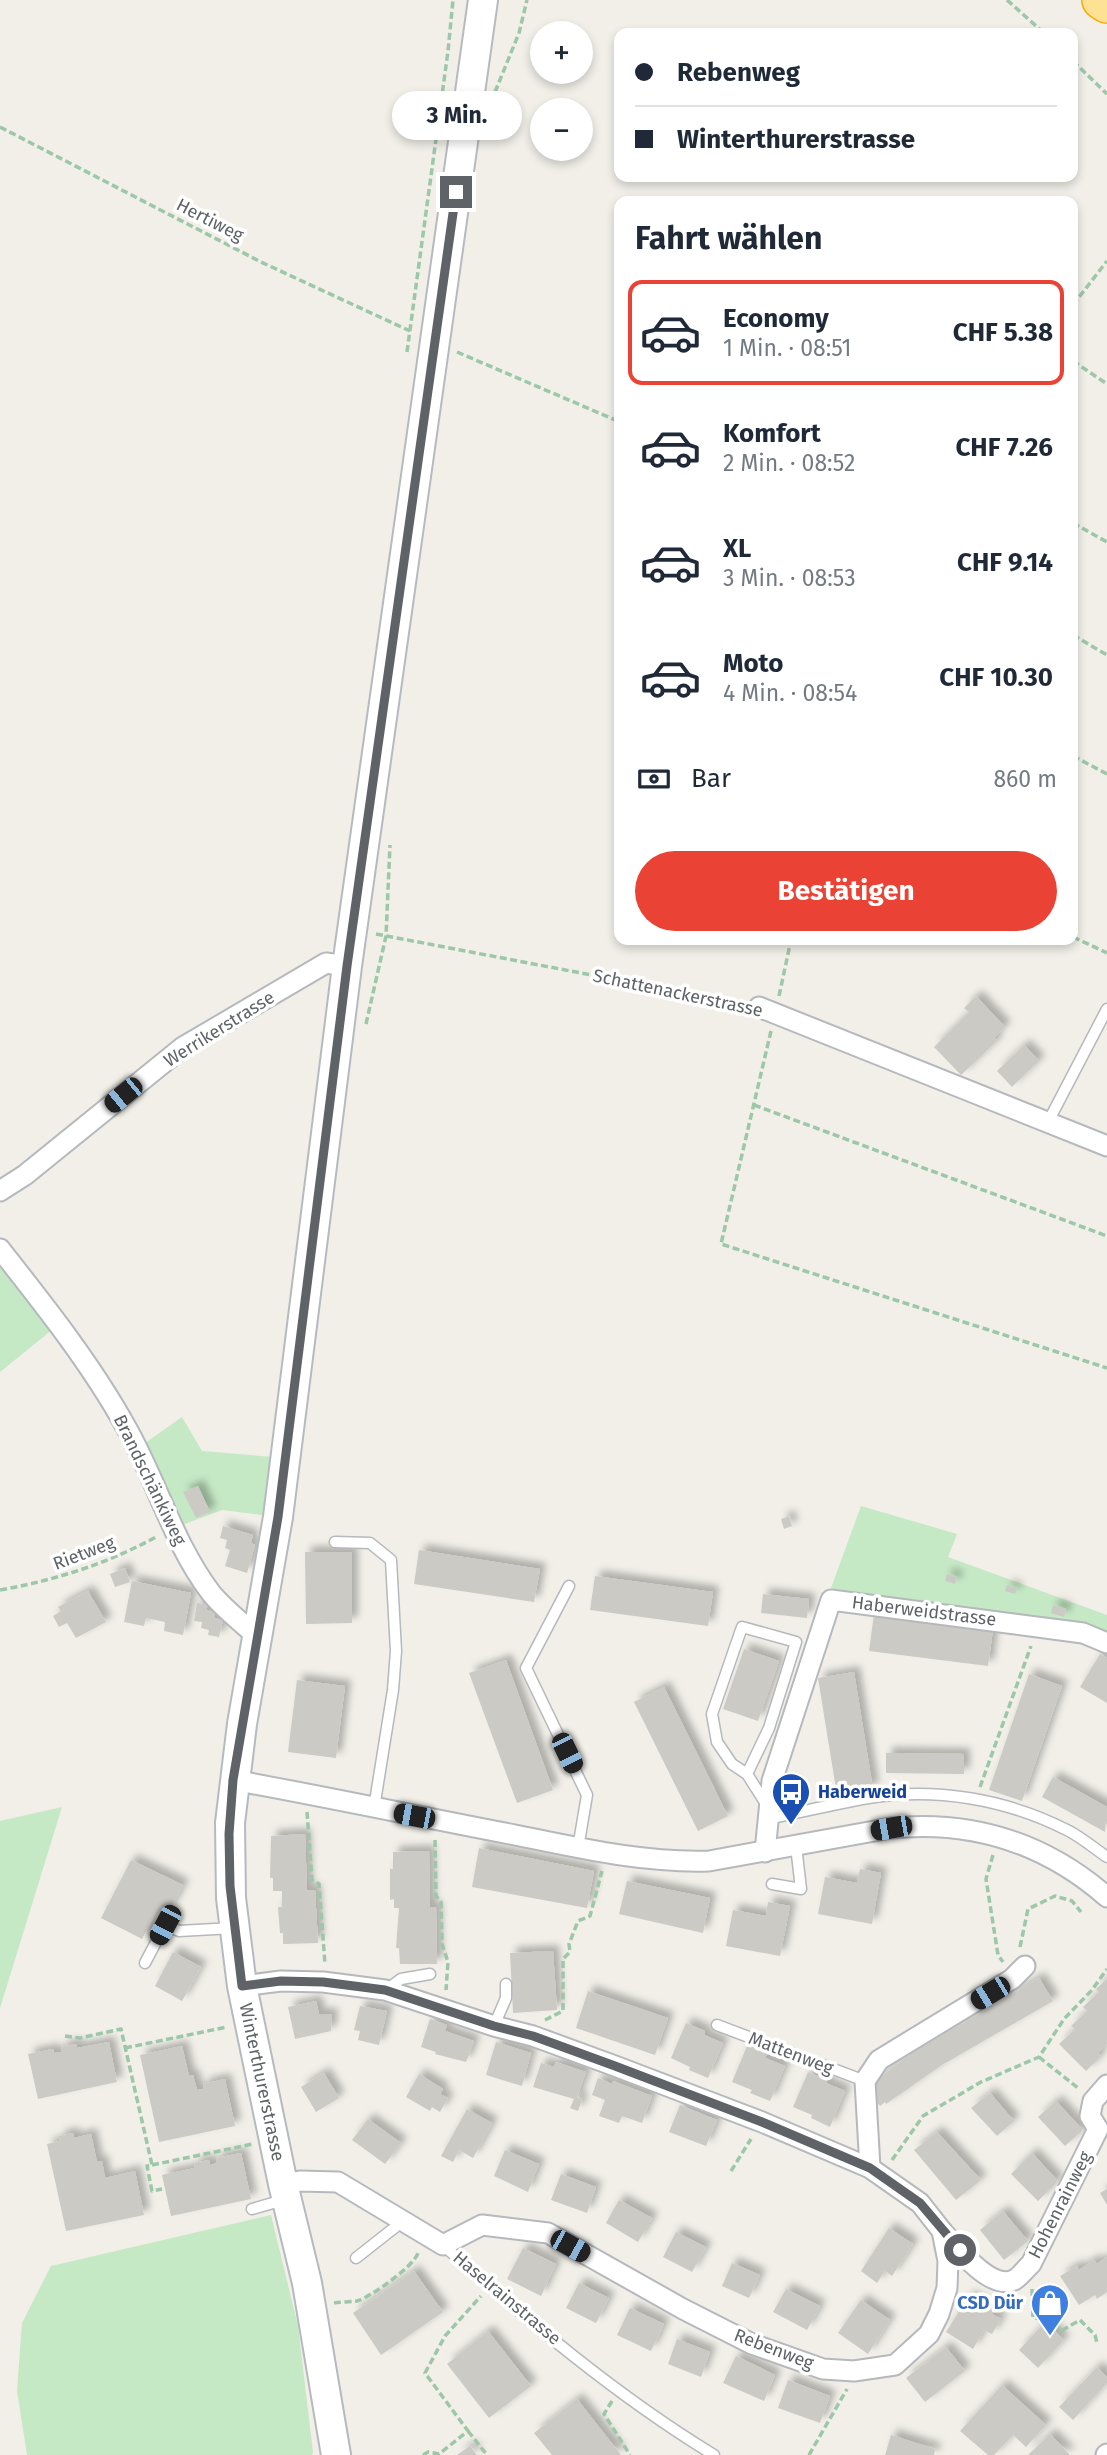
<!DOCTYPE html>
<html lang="de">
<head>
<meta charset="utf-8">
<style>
	:root { --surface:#fff; --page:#f2f2f3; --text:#1f2937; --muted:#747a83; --line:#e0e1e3; --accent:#ea4335 }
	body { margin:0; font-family:"Fira Sans",sans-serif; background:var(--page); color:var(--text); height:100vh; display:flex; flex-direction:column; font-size:26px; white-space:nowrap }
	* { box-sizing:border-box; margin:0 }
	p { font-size:23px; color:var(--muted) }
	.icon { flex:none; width:38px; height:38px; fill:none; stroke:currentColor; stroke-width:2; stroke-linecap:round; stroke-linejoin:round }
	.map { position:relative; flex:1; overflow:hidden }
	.drawer { position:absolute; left:614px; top:196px; width:464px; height:749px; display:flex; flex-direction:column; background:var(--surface); border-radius:14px; box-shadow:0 4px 10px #0003 }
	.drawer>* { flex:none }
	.hud { position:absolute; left:614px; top:28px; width:464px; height:154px; border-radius:14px; box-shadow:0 4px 10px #0003; display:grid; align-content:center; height:154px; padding:0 21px; background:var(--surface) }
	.fabs { position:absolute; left:530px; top:21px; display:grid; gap:14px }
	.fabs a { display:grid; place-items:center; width:63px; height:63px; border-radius:50%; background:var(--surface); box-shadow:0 4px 10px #0003; font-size:35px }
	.end { position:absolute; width:32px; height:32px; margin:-16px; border:9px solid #5f6368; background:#fff; box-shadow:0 0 0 4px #fff }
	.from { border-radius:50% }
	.bubble { position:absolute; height:49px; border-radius:24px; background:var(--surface); box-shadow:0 4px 10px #0003; font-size:23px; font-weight:700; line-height:49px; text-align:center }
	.car { position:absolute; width:21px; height:42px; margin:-21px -10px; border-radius:9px; box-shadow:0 0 5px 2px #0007; background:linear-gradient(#222 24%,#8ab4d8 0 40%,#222 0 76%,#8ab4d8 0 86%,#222 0) }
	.hud b { display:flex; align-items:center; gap:24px; height:66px; font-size:26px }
	.hud b+b { border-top:2px solid var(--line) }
	.hud i { width:18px; height:18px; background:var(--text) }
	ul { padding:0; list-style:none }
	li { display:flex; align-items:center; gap:21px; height:105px; margin:0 14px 10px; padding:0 7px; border:4px solid transparent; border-radius:14px }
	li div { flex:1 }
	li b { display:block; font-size:26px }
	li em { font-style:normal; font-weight:700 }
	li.on { border-color:var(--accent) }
	li>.icon { width:63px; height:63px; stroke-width:1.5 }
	h2 { padding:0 21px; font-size:32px; line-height:84px }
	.pay { display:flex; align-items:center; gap:18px; height:77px; padding:0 21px; font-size:26px }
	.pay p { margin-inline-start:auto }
	.cta { display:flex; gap:14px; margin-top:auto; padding:14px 21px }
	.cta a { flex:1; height:80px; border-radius:42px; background:var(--accent); color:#fff; font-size:28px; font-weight:700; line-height:80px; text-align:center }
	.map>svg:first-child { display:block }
</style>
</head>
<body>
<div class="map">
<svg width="1107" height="2455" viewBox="0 0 1107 2455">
	<defs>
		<filter id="shadow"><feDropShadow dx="6" dy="-6" stdDeviation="3.5" flood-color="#0004"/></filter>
	</defs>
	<rect width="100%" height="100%" fill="#f1efe8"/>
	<g fill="#c5e8c5">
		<polygon points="0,1249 58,1325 0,1372"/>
		<polygon points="182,1417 202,1451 284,1458 278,1517 222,1510 174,1528 138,1448"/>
		<polygon points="861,1506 957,1534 948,1557 1107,1615 1107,1635 930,1612 831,1588"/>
		<polygon points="62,1807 0,2008 0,1821"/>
		<polygon points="271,2215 298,2326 313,2452 312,2455 27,2455 17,2391 22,2323 51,2266"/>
	</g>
	<g fill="#cccac5" filter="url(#shadow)">
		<polygon points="976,996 1005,1027 994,1038 997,1041 961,1075 934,1047 969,1012 964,1008"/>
		<polygon points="1024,1045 1039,1061 1012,1087 997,1071"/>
		<polygon points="198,1486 210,1512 196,1518 183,1492"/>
		<polygon points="789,1516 792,1526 784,1529 781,1519"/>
		<polygon points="223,1526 253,1535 251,1543 255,1545 247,1573 225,1566 230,1550 225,1548 227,1540 220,1538"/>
		<polygon points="419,1550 540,1569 534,1602 414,1584"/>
		<polygon points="305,1552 352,1552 352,1623 306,1624"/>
		<polygon points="125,1568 130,1582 115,1587 110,1574"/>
		<polygon points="947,1574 957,1577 955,1584 945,1581"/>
		<polygon points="595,1576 713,1592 708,1626 590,1610"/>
		<polygon points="132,1581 191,1593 183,1635 164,1631 165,1622 146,1618 144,1626 124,1622"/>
		<polygon points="1007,1585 1017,1588 1015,1594 1005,1591"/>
		<polygon points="88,1591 106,1622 76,1638 67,1623 59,1627 53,1616 61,1611 58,1607"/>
		<polygon points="763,1594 809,1599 807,1618 761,1613"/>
		<polygon points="197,1603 208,1605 206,1610 215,1612 214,1618 223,1620 219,1637 208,1635 209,1630 201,1628 202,1622 194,1621"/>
		<polygon points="1053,1605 1066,1609 1064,1617 1051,1613"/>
		<polygon points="874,1614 993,1629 988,1666 869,1651"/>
		<polygon points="744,1649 779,1661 758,1721 723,1709"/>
		<polygon points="1100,1654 1107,1658 1107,1703 1080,1687"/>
		<polygon points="506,1660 553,1790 517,1803 469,1673"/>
		<polygon points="854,1672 873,1789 837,1795 818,1678"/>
		<polygon points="1029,1674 1062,1686 1022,1801 989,1790"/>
		<polygon points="297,1680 345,1686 336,1758 288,1752"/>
		<polygon points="664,1687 728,1816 698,1831 634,1702"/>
		<polygon points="886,1753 964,1754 964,1774 886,1773"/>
		<polygon points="1053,1777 1107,1807 1105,1832 1042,1797"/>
		<polygon points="305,1834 307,1890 315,1890 318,1943 283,1944 283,1933 280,1933 278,1907 282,1907 282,1891 273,1891 273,1878 270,1878 271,1836"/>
		<polygon points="479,1848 594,1871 587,1908 472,1887"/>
		<polygon points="429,1851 430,1907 436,1907 437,1964 400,1964 399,1948 396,1948 399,1908 394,1908 394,1899 390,1900 390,1869 393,1869 393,1852"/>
		<polygon points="131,1860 183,1885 169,1911 159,1906 142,1939 101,1918"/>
		<polygon points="860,1869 881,1873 872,1924 818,1914 825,1877 857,1883"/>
		<polygon points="627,1881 710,1898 703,1933 619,1914"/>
		<polygon points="768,1902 790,1906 780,1956 726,1946 733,1910 766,1916"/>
		<polygon points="553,1951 557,2010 513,2013 510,1953"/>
		<polygon points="173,1952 201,1967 182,2001 155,1986"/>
		<polygon points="1039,1978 1053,2001 942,2065 886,2104 885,2102 880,2106 871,2094 875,2090 871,2084 909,2055"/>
		<polygon points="1107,1979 1107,2044 1098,2053 1101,2056 1086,2071 1059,2044 1075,2029 1071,2026 1087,2011 1083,2007 1099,1992 1096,1989"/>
		<polygon points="588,1991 668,2018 655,2055 576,2028"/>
		<polygon points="316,2001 319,2014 332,2014 331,2031 295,2039 288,2007"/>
		<polygon points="360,2006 387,2011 379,2045 358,2040 360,2031 354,2030"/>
		<polygon points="430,2019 447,2025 445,2031 474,2041 466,2062 435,2054 436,2052 421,2047"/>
		<polygon points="686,2023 705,2031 704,2035 723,2043 708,2078 689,2070 690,2067 671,2058"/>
		<polygon points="109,2042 117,2082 38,2099 28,2054 53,2049 54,2053 62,2052 61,2047 76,2044 77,2048"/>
		<polygon points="496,2042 531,2053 522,2086 486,2075"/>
		<polygon points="182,2046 189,2076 193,2075 197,2090 204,2089 203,2084 225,2079 235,2126 159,2142 140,2055"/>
		<polygon points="747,2046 767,2054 765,2058 785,2066 770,2101 750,2093 752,2090 732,2082"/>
		<polygon points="556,2062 586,2072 577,2097 582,2099 578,2111 570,2108 574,2099 533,2087 541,2063 554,2067"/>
		<polygon points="808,2072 827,2080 826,2083 845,2091 830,2127 811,2118 812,2115 793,2107"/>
		<polygon points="324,2073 339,2098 316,2112 301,2087"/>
		<polygon points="419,2074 443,2089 440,2094 448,2098 440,2112 432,2107 430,2111 406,2097"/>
		<polygon points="598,2078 612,2084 613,2081 652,2096 642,2123 622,2116 619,2123 599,2116 605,2100 592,2095"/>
		<polygon points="990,2093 1014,2121 997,2136 971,2108"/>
		<polygon points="1056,2101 1083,2130 1065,2146 1038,2117"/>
		<polygon points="680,2105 717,2120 706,2146 669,2132"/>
		<polygon points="467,2109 492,2123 473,2158 459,2150 453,2162 441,2156"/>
		<polygon points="368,2119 401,2143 385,2164 352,2140"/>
		<polygon points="937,2132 981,2180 956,2200 914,2150"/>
		<polygon points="73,2133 74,2138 91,2134 97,2162 102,2161 105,2178 135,2171 144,2215 66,2231 47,2144 60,2141 59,2136"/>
		<polygon points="505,2150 539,2164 528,2192 494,2176"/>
		<polygon points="241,2153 251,2199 171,2216 162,2175 195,2168 194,2163 209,2160 210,2165 217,2163 216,2158"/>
		<polygon points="1032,2153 1058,2181 1038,2201 1011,2174"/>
		<polygon points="561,2174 596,2187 587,2213 551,2200"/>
		<polygon points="1107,2189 1107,2205 1100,2193"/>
		<polygon points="619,2200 652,2218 638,2242 606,2223"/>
		<polygon points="1003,2211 1028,2241 1004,2260 980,2230"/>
		<polygon points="889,2228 913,2244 892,2276 885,2271 877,2283 861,2271"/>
		<polygon points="676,2232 706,2247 692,2272 663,2257"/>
		<polygon points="523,2248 556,2264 541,2296 507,2279"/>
		<polygon points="1107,2257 1107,2292 1097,2299 1095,2295 1079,2305 1060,2276 1077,2266 1079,2270 1094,2260 1097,2264"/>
		<polygon points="732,2263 760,2275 749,2298 722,2286"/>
		<polygon points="414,2271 443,2312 381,2355 353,2313"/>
		<polygon points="579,2283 609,2298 596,2323 566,2308"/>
		<polygon points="786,2289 820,2306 807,2330 773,2312"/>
		<polygon points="969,2296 994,2311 992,2314 1001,2319 992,2334 984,2330 973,2349 946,2332"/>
		<polygon points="861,2300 890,2320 868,2354 838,2333"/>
		<polygon points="630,2308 664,2324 651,2351 617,2335"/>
		<polygon points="1045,2322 1064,2340 1038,2368 1019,2350"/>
		<polygon points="488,2331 531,2386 489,2418 447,2364"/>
		<polygon points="677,2339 710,2352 701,2377 668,2364"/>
		<polygon points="946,2347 965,2371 925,2402 906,2378"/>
		<polygon points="736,2356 775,2375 764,2401 723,2383"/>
		<polygon points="1097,2367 1107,2377 1107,2383 1073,2420 1059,2407"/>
		<polygon points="788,2380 830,2396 820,2423 778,2408"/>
		<polygon points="1002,2385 1046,2425 1026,2447 1013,2435 994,2455 988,2455 960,2431"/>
		<polygon points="577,2399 621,2455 552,2455 534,2433"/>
		<polygon points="1050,2434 1070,2455 1028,2455"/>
		<polygon points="891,2435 935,2449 934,2455 885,2455"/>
		<polygon points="470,2446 477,2455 457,2455"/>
	</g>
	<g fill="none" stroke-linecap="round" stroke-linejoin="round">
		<defs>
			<g id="lane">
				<polyline points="1048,1122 1107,1009"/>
				<polyline points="335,1542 370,1543 391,1560 396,1651 393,1690 374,1808"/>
				<polyline points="569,1586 526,1668 587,1795 578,1848"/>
				<polyline points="747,1774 732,1764 717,1742 712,1714 742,1627 796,1642 769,1728 747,1774 768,1807"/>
				<path d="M767,1819C801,1812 834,1804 868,1798C935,1787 1006,1799 1067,1830C1081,1837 1094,1848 1107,1857"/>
				<polyline points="772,1884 801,1889 796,1846"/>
				<polyline points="145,1963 165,1925 179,1931 233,1928"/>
				<polyline points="386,1990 401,1979 430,1974"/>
				<polyline points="717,2025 865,2081"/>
				<polyline points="494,2026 506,1998 506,1984"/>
				<polyline points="252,2209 283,2200"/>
				<path d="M443,2245C528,2321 617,2396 714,2455"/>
				<polyline points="356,2258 403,2221"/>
			</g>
			<g id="street">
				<polyline points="759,1007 1107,1146"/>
				<polyline points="0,1191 25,1175 183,1047 326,963 347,966"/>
				<path d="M0,1249C45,1306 91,1364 126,1427C157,1481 173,1543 211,1593C224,1609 242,1623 258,1637"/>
				<path d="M233,1780C327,1797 421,1817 515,1835C579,1848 643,1863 709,1861L891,1828C972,1820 1045,1843 1107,1897"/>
				<polyline points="765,1852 772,1781 831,1600 1083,1633 1107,1643"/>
				<polyline points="242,1986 281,1981 323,1982 385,1990 494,2026 533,2036 615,2066 762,2122 870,2168 920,2203 942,2231 948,2261 947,2288 939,2314 929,2334 895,2365 854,2371 823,2369 752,2344 683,2309 548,2233 482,2225 443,2245 338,2182 300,2181 283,2184"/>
				<polyline points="870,2168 865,2081 879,2060 1012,1979 1025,1966"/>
				<path d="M942,2231C957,2247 990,2291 1014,2280C1020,2277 1026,2268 1031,2264L1098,2129L1090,2116L1093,2101L1107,2085"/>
				<polyline points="1106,2455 1107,2454"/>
			</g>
			<polyline id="secondary" points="336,2455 307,2283 283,2184 242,1986 231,1898 230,1823 242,1724 278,1517 347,966 483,0"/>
			<polyline id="highway" points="1101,0 1107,4"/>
		</defs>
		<use href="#lane" stroke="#b5b8bc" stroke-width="13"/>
		<use href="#street" stroke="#b5b8bc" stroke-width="23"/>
		<use href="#secondary" stroke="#b6babf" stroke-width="32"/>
		<use href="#highway" stroke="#f9ab00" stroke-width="40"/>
		<g stroke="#9cc7a9" stroke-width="3.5" stroke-dasharray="7 3.5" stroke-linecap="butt">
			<polyline points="1007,0 1044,33"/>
			<polyline points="1073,61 1107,94"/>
			<polyline points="495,92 519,33 527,0"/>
			<polyline points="0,127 261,262 410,331"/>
			<polyline points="1073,305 1107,261"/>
			<polyline points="407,352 448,51 453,0"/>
			<polyline points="457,352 620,422"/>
			<polyline points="1073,361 1107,384"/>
			<polyline points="1073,523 1107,542"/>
			<polyline points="1073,635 1107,655"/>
			<polyline points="1073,756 1107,774"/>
			<polyline points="376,934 739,1003"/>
			<polyline points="1073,937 1107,953"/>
			<polyline points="779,996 791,940"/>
			<polyline points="366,1024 386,936 390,845"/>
			<polyline points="771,1031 721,1244 1107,1368"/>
			<polyline points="754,1105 1107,1236"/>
			<path d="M0,1590C56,1580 106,1564 156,1537"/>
			<polyline points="980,1787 1031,1646"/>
			<polyline points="307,1812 312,1880 319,1884 325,1964"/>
			<polyline points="435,1840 436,1896 441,1902 442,1944 448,1962 446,1990"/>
			<polyline points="993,1855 986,1879 998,1955 1003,1962"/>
			<polyline points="1020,1947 1028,1909 1055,1896 1072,1901 1081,1912"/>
			<polyline points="545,2020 563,2011 563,1959 570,1952 569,1944 578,1921 590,1916 602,1871"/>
			<polyline points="65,2036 80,2038 121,2029 152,2165 147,2166 152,2191 162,2189"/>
			<polyline points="125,2048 227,2027"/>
			<polyline points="1039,2057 1078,2088"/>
			<polyline points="892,2160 923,2116 981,2082 1039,2057 1064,2019 1092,1990 1107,1969"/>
			<polyline points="152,2165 253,2144"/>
			<polyline points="731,2171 751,2139"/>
			<polyline points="1032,2289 1033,2318 1049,2319 1061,2331 1080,2320 1095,2335 1097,2343"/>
			<path d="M334,2303C341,2302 350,2302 357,2301C371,2297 414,2266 418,2253"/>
			<polyline points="612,2401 604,2414 630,2455"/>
			<polyline points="468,2431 487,2455"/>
			<polyline points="423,2455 428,2452 439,2454 468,2431 425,2373 445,2336 481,2296"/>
			<polyline points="809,2455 847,2389"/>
		</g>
		<use href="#lane" stroke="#fff" stroke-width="10"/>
		<use href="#street" stroke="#fff" stroke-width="19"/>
		<use href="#secondary" stroke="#fff" stroke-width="28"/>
		<use href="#highway" stroke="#fde293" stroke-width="37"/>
	</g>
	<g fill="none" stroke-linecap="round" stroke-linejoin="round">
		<polyline stroke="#5f6368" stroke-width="9" points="456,192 347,966 278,1517 233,1780 229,1834 230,1886 242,1986 281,1981 323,1982 385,1990 494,2026 533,2036 615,2066 762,2122 870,2168 920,2203 960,2250"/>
	</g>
	<defs>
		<symbol id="bus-pin" viewBox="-11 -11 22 30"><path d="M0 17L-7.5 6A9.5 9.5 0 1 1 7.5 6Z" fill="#1a4fb4" stroke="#fff"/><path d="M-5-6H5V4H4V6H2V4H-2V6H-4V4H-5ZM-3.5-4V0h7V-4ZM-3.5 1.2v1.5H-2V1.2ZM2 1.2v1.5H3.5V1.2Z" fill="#fff"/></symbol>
		<symbol id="shop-pin" viewBox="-11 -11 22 30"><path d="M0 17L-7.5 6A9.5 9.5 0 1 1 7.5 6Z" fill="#3f7fe0" stroke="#fff"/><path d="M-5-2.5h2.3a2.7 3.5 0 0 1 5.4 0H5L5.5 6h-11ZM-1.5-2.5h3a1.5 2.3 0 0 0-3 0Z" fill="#fff"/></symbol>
	</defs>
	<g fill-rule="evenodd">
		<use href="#bus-pin" x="769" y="1770" width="44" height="60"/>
		<use href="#shop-pin" x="1028" y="2281" width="44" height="60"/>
	</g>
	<g text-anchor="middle" stroke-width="7" stroke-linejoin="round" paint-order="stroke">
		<g font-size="18" fill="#5f6368" stroke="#fff">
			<text transform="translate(210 220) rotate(27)" y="6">Hertiweg</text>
			<text transform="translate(678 993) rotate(12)" y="6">Schattenackerstrasse</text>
			<text transform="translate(219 1029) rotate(-32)" y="6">Werrikerstrasse</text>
			<text transform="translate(150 1480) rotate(64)" y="6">Brandschänkiweg</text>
			<text transform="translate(84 1553) rotate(-21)" y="6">Rietweg</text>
			<text transform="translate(924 1611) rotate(7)" y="6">Haberweidstrasse</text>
			<text transform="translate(791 2053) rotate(21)" y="6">Mattenweg</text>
			<text transform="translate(262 2082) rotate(78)" y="6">Winterthurerstrasse</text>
			<text transform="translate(1060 2205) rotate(-63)" y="6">Hohenrainweg</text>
			<text transform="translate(507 2298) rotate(40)" y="6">Haselrainstrasse</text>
			<text transform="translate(774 2349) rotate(21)" y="6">Rebenweg</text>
		</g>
		<g font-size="18" font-weight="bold" fill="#164399" stroke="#fff" text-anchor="start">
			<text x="818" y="1798">Haberweid</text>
		</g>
		<g font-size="18" font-weight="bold" fill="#366cbe" stroke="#fff" text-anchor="end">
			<text x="1023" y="2309">CSD Dür</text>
		</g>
	</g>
</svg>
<div class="fabs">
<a>+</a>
<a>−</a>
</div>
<i class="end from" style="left:960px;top:2250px"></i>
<i class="end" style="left:456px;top:192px"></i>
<div class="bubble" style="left:392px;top:91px;width:130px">3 Min.</div>
<i class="car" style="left:123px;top:1095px;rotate:231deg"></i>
<i class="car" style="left:567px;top:1753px;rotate:154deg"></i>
<i class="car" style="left:414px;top:1816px;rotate:281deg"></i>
<i class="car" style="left:891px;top:1828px;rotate:260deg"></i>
<i class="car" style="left:165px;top:1925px;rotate:208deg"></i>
<i class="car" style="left:990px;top:1993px;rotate:239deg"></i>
<i class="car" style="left:570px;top:2246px;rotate:119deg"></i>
<div class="hud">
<b><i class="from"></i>Rebenweg</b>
<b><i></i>Winterthurerstrasse</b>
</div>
<section class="drawer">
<h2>Fahrt wählen</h2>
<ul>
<li class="on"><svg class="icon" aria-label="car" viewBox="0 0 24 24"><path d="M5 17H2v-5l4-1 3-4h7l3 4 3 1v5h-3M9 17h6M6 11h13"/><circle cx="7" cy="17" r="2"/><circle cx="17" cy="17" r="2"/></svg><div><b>Economy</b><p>1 Min. · 08:51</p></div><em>CHF 5.38</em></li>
<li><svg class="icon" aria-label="car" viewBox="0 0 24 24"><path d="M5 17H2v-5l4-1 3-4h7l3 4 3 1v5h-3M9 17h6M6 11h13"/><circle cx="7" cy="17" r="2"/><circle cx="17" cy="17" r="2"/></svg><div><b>Komfort</b><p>2 Min. · 08:52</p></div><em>CHF 7.26</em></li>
<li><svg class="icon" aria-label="car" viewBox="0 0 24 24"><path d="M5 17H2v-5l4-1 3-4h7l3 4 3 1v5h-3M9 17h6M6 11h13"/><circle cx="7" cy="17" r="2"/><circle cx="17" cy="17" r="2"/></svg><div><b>XL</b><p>3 Min. · 08:53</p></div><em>CHF 9.14</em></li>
<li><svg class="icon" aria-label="car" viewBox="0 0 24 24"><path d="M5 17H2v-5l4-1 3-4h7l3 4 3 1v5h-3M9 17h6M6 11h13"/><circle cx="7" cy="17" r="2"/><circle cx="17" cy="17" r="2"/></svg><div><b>Moto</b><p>4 Min. · 08:54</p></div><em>CHF 10.30</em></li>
</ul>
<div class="pay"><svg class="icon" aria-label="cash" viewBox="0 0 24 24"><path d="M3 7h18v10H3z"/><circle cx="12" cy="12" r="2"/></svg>Bar<p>860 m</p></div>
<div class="cta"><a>Bestätigen</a></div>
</section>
</div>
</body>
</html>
